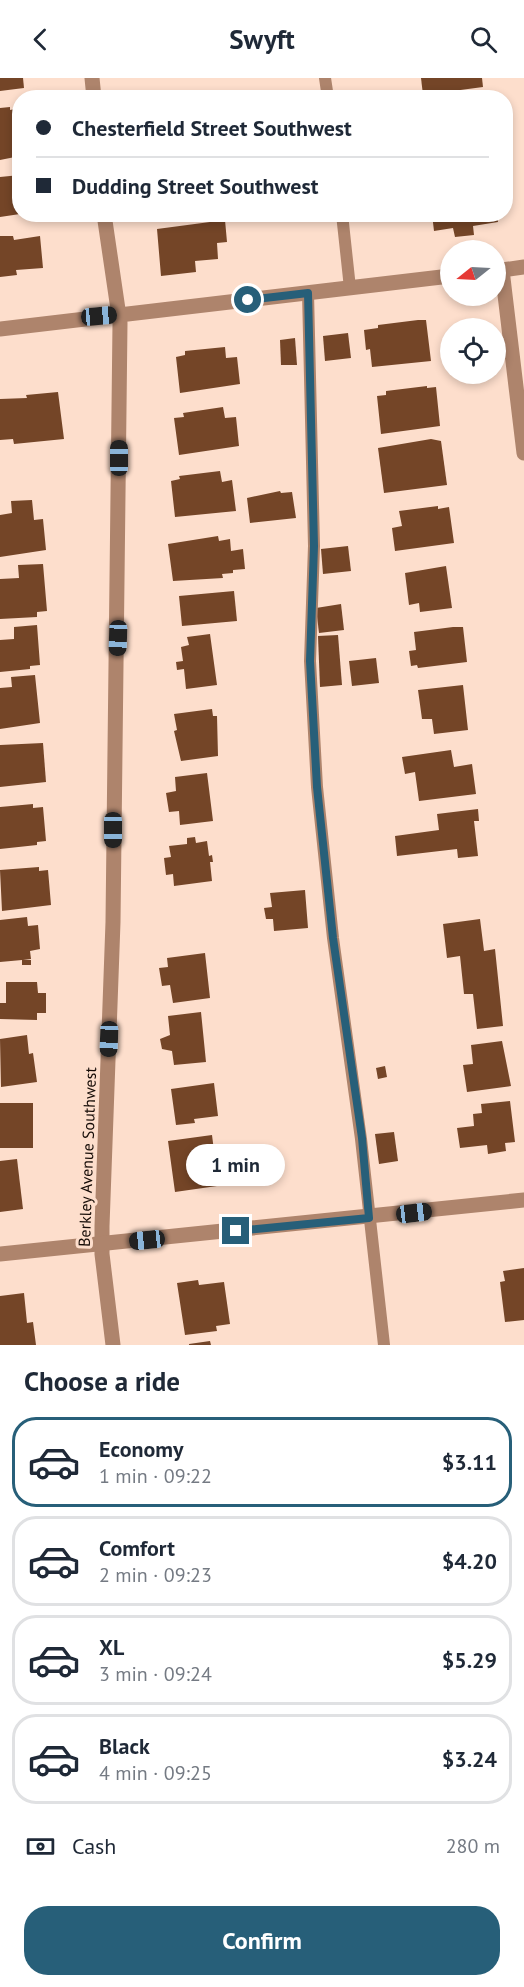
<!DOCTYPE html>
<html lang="en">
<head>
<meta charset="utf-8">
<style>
	:root { --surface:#fff; --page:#f2f2f3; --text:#1f2937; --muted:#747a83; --line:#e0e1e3; --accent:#275f79 }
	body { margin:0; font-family:"PT Sans",sans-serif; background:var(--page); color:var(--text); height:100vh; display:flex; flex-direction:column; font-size:22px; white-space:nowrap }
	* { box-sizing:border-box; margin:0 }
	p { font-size:20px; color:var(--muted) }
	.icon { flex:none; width:33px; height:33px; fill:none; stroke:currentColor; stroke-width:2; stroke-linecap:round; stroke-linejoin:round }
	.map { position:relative; height:1267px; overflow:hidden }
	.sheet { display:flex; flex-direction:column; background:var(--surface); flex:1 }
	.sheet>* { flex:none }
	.guide { position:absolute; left:12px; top:12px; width:501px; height:132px; border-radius:24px; box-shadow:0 3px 9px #0003; display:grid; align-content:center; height:132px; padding:0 24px; background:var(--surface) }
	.needle { width:39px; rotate:252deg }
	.fabs { position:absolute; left:440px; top:162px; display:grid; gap:12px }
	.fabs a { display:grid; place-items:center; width:66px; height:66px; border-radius:50%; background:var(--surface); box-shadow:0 3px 9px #0003; font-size:30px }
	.end { position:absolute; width:27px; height:27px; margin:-14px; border:8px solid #275f79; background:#fff; box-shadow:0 0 0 3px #fff }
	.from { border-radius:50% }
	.bubble { position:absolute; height:42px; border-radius:21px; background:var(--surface); box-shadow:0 3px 9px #0003; font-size:20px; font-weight:600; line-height:42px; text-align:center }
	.car { position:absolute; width:18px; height:36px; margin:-18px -9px; border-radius:8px; box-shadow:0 0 4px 2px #0007; background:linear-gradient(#222 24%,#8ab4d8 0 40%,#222 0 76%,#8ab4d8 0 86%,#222 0) }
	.guide b { display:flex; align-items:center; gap:21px; height:57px; font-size:22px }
	.guide b+b { border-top:2px solid var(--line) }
	.guide i { width:15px; height:15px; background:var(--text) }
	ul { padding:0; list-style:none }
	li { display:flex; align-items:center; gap:18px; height:90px; margin:0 12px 9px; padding:0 12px; border:3px solid var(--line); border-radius:24px }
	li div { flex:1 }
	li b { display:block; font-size:22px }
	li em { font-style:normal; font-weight:600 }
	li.active { border-color:var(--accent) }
	li>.icon { width:54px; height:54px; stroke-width:1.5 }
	h2 { padding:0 24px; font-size:27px; line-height:72px }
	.pay { display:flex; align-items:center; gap:15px; height:66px; padding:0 24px; font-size:22px }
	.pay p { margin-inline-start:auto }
	.cta { display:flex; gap:12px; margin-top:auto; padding:12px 24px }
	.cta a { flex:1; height:69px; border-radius:24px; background:var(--accent); color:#fff; font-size:24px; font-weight:600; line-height:69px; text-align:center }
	header { display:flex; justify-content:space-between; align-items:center; height:78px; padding:0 24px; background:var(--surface); font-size:27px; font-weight:600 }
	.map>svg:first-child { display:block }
</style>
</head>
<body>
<header><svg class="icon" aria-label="back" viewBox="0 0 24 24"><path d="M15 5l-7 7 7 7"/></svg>Swyft<svg class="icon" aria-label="search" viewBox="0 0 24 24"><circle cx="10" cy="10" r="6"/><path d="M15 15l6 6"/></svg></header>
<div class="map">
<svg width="524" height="1267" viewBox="0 0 524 1267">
	<rect width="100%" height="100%" fill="#fddecc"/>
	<g fill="#744527">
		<polygon points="0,0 23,0 24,10 0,13"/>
		<polygon points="421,0 482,0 483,9 423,17"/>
		<polygon points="10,29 10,32 20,30 20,78 0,82 0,30"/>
		<polygon points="20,97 20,136 0,139 0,99"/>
		<polygon points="383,136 407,136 408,140 383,143"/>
		<polygon points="432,136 497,136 498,144 473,148 474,157 455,159 453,150 434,153"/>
		<polygon points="225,142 227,164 217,165 218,181 195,183 196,194 161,198 157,151"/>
		<polygon points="0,158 13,158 14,162 40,158 43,190 16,192 17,197 0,199"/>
		<polygon points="418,242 426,242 431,283 372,289 370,271 366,272 364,252 378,250 378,247"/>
		<polygon points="348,255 351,280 325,283 323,258"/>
		<polygon points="295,260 297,287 281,287 280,262"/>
		<polygon points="225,269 226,280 237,279 240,306 180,315 176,279 185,277 185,273"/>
		<polygon points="427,308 427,310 436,309 440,348 381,356 377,318 386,317 386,313"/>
		<polygon points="58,314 64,361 14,366 13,361 0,362 0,321 27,320 26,317"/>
		<polygon points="223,329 225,340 236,339 239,368 179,377 174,340 184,339 183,335"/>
		<polygon points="431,361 441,363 447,407 384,415 378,370"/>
		<polygon points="220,393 222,404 232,402 236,433 175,439 171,403 180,401 179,398"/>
		<polygon points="280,413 281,415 292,414 296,440 250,445 247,420"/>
		<polygon points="32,422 34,442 43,441 46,472 0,479 0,437 12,435 11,423"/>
		<polygon points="438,428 438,431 449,429 454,465 395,473 392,450 402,448 399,433"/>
		<polygon points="218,458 219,463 230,461 231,473 243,471 245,491 233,492 233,495 222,496 223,500 173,503 168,466"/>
		<polygon points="348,468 351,493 323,496 321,471"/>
		<polygon points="43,486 47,533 37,534 37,539 0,541 0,501 19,500 18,487"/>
		<polygon points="446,488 452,530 420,534 419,525 409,527 405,495"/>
		<polygon points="234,513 237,543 182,548 179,518"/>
		<polygon points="341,526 344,552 319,555 316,530"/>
		<polygon points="37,547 40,587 30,588 30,591 0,594 0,562 14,561 14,549"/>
		<polygon points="453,549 463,549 467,584 418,590 417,587 411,588 409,573 416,572 414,554"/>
		<polygon points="210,556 217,607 186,611 184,591 177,592 176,584 183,583 181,569 189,567 187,559"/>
		<polygon points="338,557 342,607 320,609 318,558"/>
		<polygon points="376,580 379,605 352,608 349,583"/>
		<polygon points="35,597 40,645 0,651 0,610 12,609 11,599"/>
		<polygon points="463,607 468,652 434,656 432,641 422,641 418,612"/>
		<polygon points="212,631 213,638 217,638 218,678 181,683 174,653 177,652 174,636"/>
		<polygon points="43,665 46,704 0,709 0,667"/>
		<polygon points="451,672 454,689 472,686 476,716 419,723 415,694 405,696 402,679"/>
		<polygon points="207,695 213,743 180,747 179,733 169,734 166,715 176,713 175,699"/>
		<polygon points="33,726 33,730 43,729 46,763 37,764 37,767 0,771 0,729"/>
		<polygon points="478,731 479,743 474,743 478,778 458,780 457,771 397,778 395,758 439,752 437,736"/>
		<polygon points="195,759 196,765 207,763 209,778 212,777 213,784 210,784 212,803 174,808 173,796 166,797 164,780 171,779 169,768 187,766 187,760"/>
		<polygon points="39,789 39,793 48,792 51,827 2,833 0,792"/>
		<polygon points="305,812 308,850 274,853 273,841 266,841 264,830 272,829 270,815"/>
		<polygon points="27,839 28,848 38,847 40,871 30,873 31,881 23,882 31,882 31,887 22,887 22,882 0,884 0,842"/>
		<polygon points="480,841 484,873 495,871 503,948 477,951 473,916 464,916 460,878 447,880 443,846"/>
		<polygon points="205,875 210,920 173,925 170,907 162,908 159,890 168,889 167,880"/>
		<polygon points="6,904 37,904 38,915 46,915 46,935 37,935 37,942 0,941 0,925 6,925"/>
		<polygon points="201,934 206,984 174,987 172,973 162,971 160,961 170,957 168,938"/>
		<polygon points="27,957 29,976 33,975 37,1004 1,1009 0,961"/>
		<polygon points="502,963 511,1008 467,1014 463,987 473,986 471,967"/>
		<polygon points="385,988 387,999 378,1001 376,990"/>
		<polygon points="214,1005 218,1038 194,1041 195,1045 176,1047 171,1011"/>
		<polygon points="510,1023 515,1064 505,1065 506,1073 488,1076 487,1067 460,1070 457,1050 474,1048 473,1036 482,1035 481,1026"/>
		<rect x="0" y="1025" width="33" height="45"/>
		<polygon points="394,1054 398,1083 379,1086 375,1056"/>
		<polygon points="212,1057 215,1081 227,1079 231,1106 175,1114 168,1063"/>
		<polygon points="17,1081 23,1131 0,1134 0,1083"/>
		<polygon points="524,1190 524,1242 505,1244 500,1204 505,1203 503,1193"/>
		<polygon points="198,1202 199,1207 224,1204 230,1246 216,1248 217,1253 185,1257 177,1205"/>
		<polygon points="24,1215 27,1245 33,1244 36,1267 0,1267 0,1218"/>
		<polygon points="210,1263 211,1267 189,1267 189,1266"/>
	</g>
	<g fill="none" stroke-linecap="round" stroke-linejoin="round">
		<g stroke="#ae846c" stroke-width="12">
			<polyline points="325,0 328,20"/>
			<polyline points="342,136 350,210"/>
			<polyline points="308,215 314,468 310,583 317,709 333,860 361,1061 384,1267"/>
		</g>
		<g stroke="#ae846c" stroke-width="15">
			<polyline points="92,0 94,20"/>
			<polyline points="104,136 120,245 113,844 102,1148 102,1176 113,1267"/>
			<polyline points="502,192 524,375"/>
			<polyline points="495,193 524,189"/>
			<polyline points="0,251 450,198"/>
			<polyline points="0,1176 524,1122"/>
		</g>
	</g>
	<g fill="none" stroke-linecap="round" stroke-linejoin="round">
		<polyline stroke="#275f79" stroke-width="8" points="236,1153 369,1140 362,1060 333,860 317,709 310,583 314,468 308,215 248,222"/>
	</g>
	<g text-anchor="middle" stroke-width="6" stroke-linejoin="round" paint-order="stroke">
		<g font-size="16" fill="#150b06" stroke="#fddecc">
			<text transform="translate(87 1079) rotate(-88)" y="6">Berkley Avenue Southwest</text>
		</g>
	</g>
</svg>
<div class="fabs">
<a><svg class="needle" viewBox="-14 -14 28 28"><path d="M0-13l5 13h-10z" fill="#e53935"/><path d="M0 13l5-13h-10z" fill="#747a83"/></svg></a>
<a><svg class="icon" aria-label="locate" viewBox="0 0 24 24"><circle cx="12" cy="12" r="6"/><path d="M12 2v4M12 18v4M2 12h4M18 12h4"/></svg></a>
</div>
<i class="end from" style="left:248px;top:222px"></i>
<i class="end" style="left:236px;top:1153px"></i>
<div class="bubble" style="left:186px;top:1066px;width:99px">1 min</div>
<i class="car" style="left:99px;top:238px;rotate:85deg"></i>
<i class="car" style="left:119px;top:380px;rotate:0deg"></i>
<i class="car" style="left:118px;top:560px;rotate:182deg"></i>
<i class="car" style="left:113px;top:752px;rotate:180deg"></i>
<i class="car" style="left:109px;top:961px;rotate:182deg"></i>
<i class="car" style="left:414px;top:1135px;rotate:83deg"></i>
<i class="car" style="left:147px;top:1162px;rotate:264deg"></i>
<div class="guide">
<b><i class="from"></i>Chesterfield Street Southwest</b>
<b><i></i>Dudding Street Southwest</b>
</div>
</div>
<section class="sheet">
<h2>Choose a ride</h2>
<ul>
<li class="active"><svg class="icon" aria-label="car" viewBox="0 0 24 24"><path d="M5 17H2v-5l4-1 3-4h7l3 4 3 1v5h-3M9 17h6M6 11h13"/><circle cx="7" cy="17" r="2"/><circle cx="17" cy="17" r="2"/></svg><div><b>Economy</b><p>1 min · 09:22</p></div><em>$3.11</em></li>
<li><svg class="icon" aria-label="car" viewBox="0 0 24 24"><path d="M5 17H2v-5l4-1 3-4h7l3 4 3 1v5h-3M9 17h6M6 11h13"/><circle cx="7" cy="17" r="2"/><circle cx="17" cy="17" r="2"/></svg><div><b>Comfort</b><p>2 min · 09:23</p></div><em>$4.20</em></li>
<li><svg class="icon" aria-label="car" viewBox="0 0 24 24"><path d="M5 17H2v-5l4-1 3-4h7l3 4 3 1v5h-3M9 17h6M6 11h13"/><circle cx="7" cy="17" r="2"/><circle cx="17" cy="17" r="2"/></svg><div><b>XL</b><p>3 min · 09:24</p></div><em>$5.29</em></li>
<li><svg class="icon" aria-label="car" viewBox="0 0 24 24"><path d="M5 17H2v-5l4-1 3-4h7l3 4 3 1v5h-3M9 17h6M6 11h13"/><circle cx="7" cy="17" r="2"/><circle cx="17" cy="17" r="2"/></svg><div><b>Black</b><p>4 min · 09:25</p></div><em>$3.24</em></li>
</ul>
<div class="pay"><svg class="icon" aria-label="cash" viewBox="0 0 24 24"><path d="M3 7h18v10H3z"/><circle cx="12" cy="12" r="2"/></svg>Cash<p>280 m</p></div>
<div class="cta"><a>Confirm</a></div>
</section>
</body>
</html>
